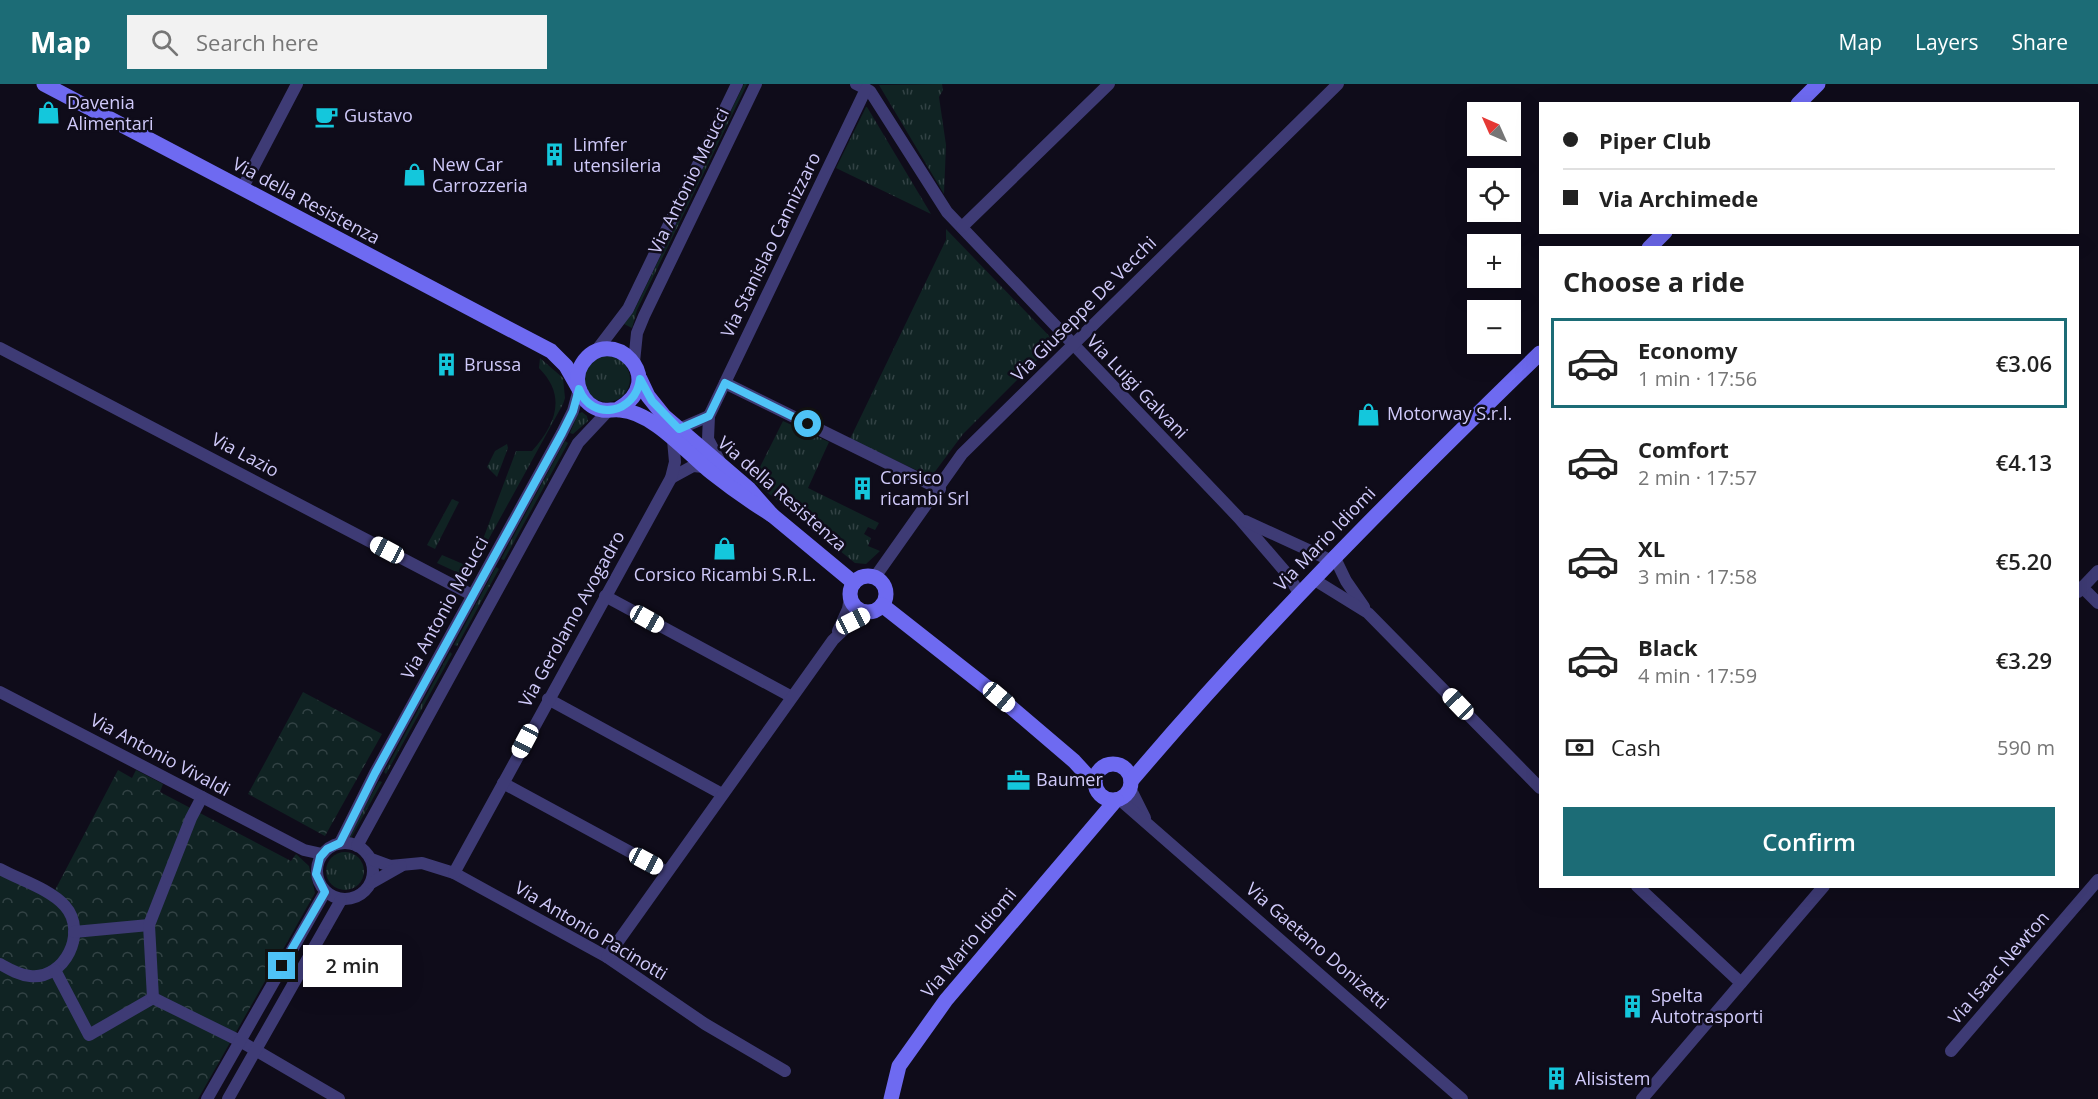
<!DOCTYPE html>
<html lang="en">
<head>
<meta charset="utf-8">
<style>
	:root { --surface:#fff; --page:#f2f2f2; --text:#222; --muted:#767676; --line:#e0e0e0; --accent:#1c6c76 }
	body { margin:0; font-family:"Open Sans",sans-serif; background:var(--page); color:var(--text); height:100vh; display:flex; flex-direction:column; font-size:22px; white-space:nowrap }
	* { box-sizing:border-box; margin:0 }
	p { font-size:20px; color:var(--muted) }
	.icon { flex:none; width:33px; height:33px; fill:none; stroke:currentColor; stroke-width:2; stroke-linecap:round; stroke-linejoin:round }
	.map { position:relative; flex:1; overflow:hidden }
	.side { position:absolute; left:1539px; top:162px; width:540px; height:642px; display:flex; flex-direction:column; background:var(--surface); border-radius:0px; box-shadow:0 6px 24px #0002 }
	.side>* { flex:none }
	.banner { position:absolute; left:1539px; top:18px; width:540px; height:132px; border-radius:0px; box-shadow:0 6px 24px #0002; display:grid; align-content:center; height:132px; padding:0 24px; background:var(--surface) }
	.needle { width:39px; rotate:315deg }
	.controls { position:absolute; left:1467px; top:18px; display:grid; gap:12px }
	.controls a { display:grid; place-items:center; width:54px; height:54px; border-radius:0px; background:var(--surface); box-shadow:0 6px 24px #0002; font-size:30px }
	.end { position:absolute; width:27px; height:27px; margin:-14px; border:8px solid #4fc3f7; background:#111; box-shadow:0 0 0 3px #111 }
	.from { border-radius:50% }
	.bubble { position:absolute; height:42px; border-radius:0px; background:var(--surface); box-shadow:0 6px 24px #0002; font-size:20px; font-weight:600; line-height:42px; text-align:center }
	.car { position:absolute; width:18px; height:36px; margin:-18px -9px; border-radius:8px; box-shadow:0 0 4px 2px #0007; background:linear-gradient(#fff 24%,#345 0 40%,#fff 0 76%,#345 0 86%,#fff 0) }
	.banner b { display:flex; align-items:center; gap:21px; height:57px; font-size:22px }
	.banner b+b { border-top:2px solid var(--line) }
	.banner i { width:15px; height:15px; background:var(--text) }
	ul { padding:0; list-style:none }
	li { display:flex; align-items:center; gap:18px; height:90px; margin:0 12px 9px; padding:0 12px; border:3px solid transparent; border-radius:0px }
	li div { flex:1 }
	li b { display:block; font-size:22px }
	li em { font-style:normal; font-weight:600 }
	li.active { border-color:var(--accent) }
	li>.icon { width:54px; height:54px; stroke-width:1.5 }
	h2 { padding:0 24px; font-size:27px; line-height:72px }
	.pay { display:flex; align-items:center; gap:15px; height:66px; padding:0 24px; font-size:22px }
	.pay p { margin-inline-start:auto }
	.action { display:flex; gap:12px; margin-top:auto; padding:12px 24px }
	.action a { flex:1; height:69px; border-radius:0px; background:var(--accent); color:#fff; font-size:24px; font-weight:600; line-height:69px; text-align:center }
	header { display:flex; align-items:center; gap:36px; box-sizing:border-box; height:84px; padding:0 30px; background:var(--accent); color:#fff }
	header strong { font-size:28px }
	nav { display:flex; gap:33px; margin-inline-start:auto; font-size:21px }
	.search { width:420px; height:54px; background:var(--page); display:flex; align-items:center; gap:15px; box-sizing:border-box; padding:0 21px; border-radius:0px; color:var(--muted); font-size:22px }
	.map>svg:first-child { display:block }
</style>
</head>
<body>
<header>
<strong>Map</strong>
<div class="search"><svg class="icon" aria-label="search" viewBox="0 0 24 24"><circle cx="10" cy="10" r="6"/><path d="M15 15l6 6"/></svg>Search here</div>
<nav><a>Map</a><a>Layers</a><a>Share</a></nav>
</header>
<div class="map">
<svg width="2098" height="1015" viewBox="0 0 2098 1015">
	<defs>
		<pattern id="grass-tufts" width="24" height="20" patternUnits="userSpaceOnUse" patternTransform="scale(1.5)"><rect width="24" height="20" fill="#102323"/><path d="M3 7l-1-3M5 7V3M7 7l1-3M15 17l-1-3M17 17v-4M19 17l1-3" fill="none" stroke="#324244"/></pattern>
		<pattern id="park-crowns" width="20" height="18" patternUnits="userSpaceOnUse" patternTransform="scale(1.5)"><rect width="20" height="18" fill="#102323"/><path d="M2 6a3 3 0 1 1 6 0M12 15a3 3 0 1 1 6 0" fill="none" stroke="#324244"/></pattern>
	</defs>
	<rect width="100%" height="100%" fill="#0f0c1a"/>
	<g fill="url(#grass-tufts)">
		<polygon points="744,0 747,0 637,226 632,244 624,240 635,225"/>
		<polygon points="942,0 943,6 939,13 946,61 944,110 879,1"/>
		<polygon points="866,23 867,23 931,130 836,84"/>
		<polygon points="946,145 1055,258 963,350 931,393 850,355 946,156"/>
		<circle cx="607" cy="295" r="23"/>
		<path d="M540,274L563,294L565,314L563,320L470,489L465,492L437,479L442,471L463,480L476,474L516,367H532C556,340 567,312 539,284Z"/>
		<polygon points="582,328 587,332 588,337 573,350 570,349 578,330"/>
		<polygon points="783,337 829,358 808,404 879,439 875,446 868,443 864,450 871,454 868,462 880,467 866,480 855,479 753,397"/>
		<polygon points="565,357 568,359 504,476 501,475"/>
		<polygon points="507,360 508,364 497,393 487,383 495,367"/>
		<polygon points="452,415 459,418 435,465 427,461"/>
		<polygon points="496,483 499,485 457,562 454,561"/>
		<polygon points="450,568 452,570 386,690 384,688"/>
		<polygon points="379,697 382,698 351,754 348,753"/>
		<circle cx="345" cy="787" r="19"/>
	</g>
	<g fill="url(#park-crowns)">
		<polygon points="303,608 382,650 325,752 248,710"/>
		<polygon points="118,686 132,694 136,686 163,700 160,708 291,777 296,770 309,782 315,809 198,1015 0,1015 0,782 53,810"/>
	</g>
	<g fill="none" stroke-linecap="round" stroke-linejoin="round">
		<g stroke="#3e3b75" stroke-width="12">
			<polyline points="856,0 870,7 947,128 1239,434 1288,491 1299,509"/>
			<polyline points="242,105 297,0"/>
			<polyline points="962,143 1109,0"/>
			<polyline points="0,264 472,511"/>
			<polyline points="596,267 628,225 737,0"/>
			<polyline points="634,278 637,249 644,232 756,0"/>
			<polyline points="725,299 940,405"/>
			<polyline points="679,345 709,332"/>
			<polyline points="719,376 708,355 709,332 866,5"/>
			<polyline points="671,394 693,382 704,383"/>
			<polyline points="1245,437 1330,476"/>
			<polyline points="1334,472 1346,497 1364,523"/>
			<polyline points="875,493 962,370 1338,0"/>
			<polyline points="1313,495 1368,529 1540,704"/>
			<polyline points="2082,503 2098,519"/>
			<polyline points="2078,508 2098,487"/>
			<polyline points="605,512 792,613"/>
			<polyline points="838,547 848,525 850,513"/>
			<polyline points="0,608 304,766 322,770"/>
			<polyline points="548,615 722,710"/>
			<polyline points="503,699 667,788"/>
			<polyline points="1130,704 1145,734"/>
			<polyline points="1119,715 1462,1015"/>
			<circle cx="345" cy="787" r="28"/>
			<polyline points="340,759 375,689 562,349 573,327 579,305"/>
			<polyline points="357,762 578,359 608,327"/>
			<polyline points="371,775 390,782 422,779 454,789 607,873 705,940 785,987"/>
			<path d="M0,785C20,796 50,805 65,822C88,848 65,896 30,892C19,891 9,885 0,880"/>
			<polyline points="454,789 671,394 675,378 673,356"/>
			<polyline points="371,799 401,782"/>
			<polyline points="1637,802 1741,899"/>
			<polyline points="74,848 149,841"/>
			<polyline points="607,873 833,556 853,537 871,528"/>
			<polyline points="55,886 89,951 153,914"/>
			<polyline points="153,914 240,957 339,1015"/>
			<polyline points="153,914 149,841 191,734 202,713"/>
			<polyline points="1951,967 2098,796"/>
			<polyline points="207,1015 325,808"/>
			<polyline points="228,1015 341,816"/>
			<polyline points="1642,1015 1824,802"/>
		</g>
		<g stroke="#6e6af1" stroke-width="15">
			<polyline points="44,0 551,267 566,282 579,305"/>
			<polyline points="1798,20 1818,0"/>
			<polyline points="1649,164 1665,148"/>
			<polyline points="640,295 648,312 664,332 749,405 772,431 854,499"/>
			<path d="M618,325C671,296 610,237 582,280C571,297 582,322 602,326C608,327 614,325 620,326C653,328 687,369 712,389C732,405 751,418 772,431"/>
			<circle cx="868" cy="510" r="18"/>
			<polyline points="882,521 999,613 1074,677 1095,700"/>
			<circle cx="1113" cy="698" r="18"/>
			<path d="M1131,697C1259,546 1398,407 1540,269"/>
			<polyline points="891,1015 899,982 946,916 1116,716"/>
		</g>
	</g>
	<g fill="none" stroke-linecap="round" stroke-linejoin="round">
		<path stroke="#4fc3f7" stroke-width="8" d="M282,882L325,808L316,790L320,773L327,765L340,759L375,689L562,349L573,327L579,305C592,339 636,329 640,295L652,317L679,345L709,332L725,299L808,340"/>
	</g>
	<defs>
		<symbol id="shop-bare" viewBox="-9 -9 18 18"><path d="M-5-2.5h2.3a2.7 3.5 0 0 1 5.4 0H5L5.5 6h-11ZM-1.5-2.5h3a1.5 2.3 0 0 0-3 0Z" fill="#14c7dc" stroke="#0f0c1a" stroke-width="2.5" paint-order="stroke"/></symbol>
		<symbol id="cafe-bare" viewBox="-9 -9 18 18"><path d="M-5.5-4.5H6V0H3Q3 3.5 0 3.5H-2.5Q-5.5 3.5-5.5 0ZM3-3.2v2h1.7v-2ZM-6 4.5H4V6H-6Z" fill="#14c7dc" stroke="#0f0c1a" stroke-width="2.5" paint-order="stroke"/></symbol>
		<symbol id="building-bare" viewBox="-9 -9 18 18"><path d="M-4-6H4V6H1V3H-1V6H-4ZM-2.5-4.3h1.7v1.8h-1.7ZM.8-4.3h1.7v1.8H.8ZM-2.5-1h1.7V.8h-1.7ZM.8-1h1.7V.8H.8Z" fill="#14c7dc" stroke="#0f0c1a" stroke-width="2.5" paint-order="stroke"/></symbol>
		<symbol id="office-bare" viewBox="-9 -9 18 18"><path d="M-6-3h4V-5.5h4V-3h4V5H-6ZM-1-4.5V-3h2v-1.5ZM-6 0V1H6V0Z" fill="#14c7dc" stroke="#0f0c1a" stroke-width="2.5" paint-order="stroke"/></symbol>
	</defs>
	<g fill-rule="evenodd">
		<use href="#shop-bare" x="32" y="12" width="33" height="33"/>
		<use href="#cafe-bare" x="310" y="16" width="33" height="33"/>
		<use href="#building-bare" x="538" y="54" width="33" height="33"/>
		<use href="#shop-bare" x="398" y="74" width="33" height="33"/>
		<use href="#building-bare" x="430" y="264" width="33" height="33"/>
		<use href="#shop-bare" x="1352" y="314" width="33" height="33"/>
		<use href="#building-bare" x="846" y="388" width="33" height="33"/>
		<use href="#shop-bare" x="708" y="448" width="33" height="33"/>
		<use href="#office-bare" x="1002" y="680" width="33" height="33"/>
		<use href="#building-bare" x="1616" y="906" width="33" height="33"/>
		<use href="#building-bare" x="1540" y="978" width="33" height="33"/>
	</g>
	<g text-anchor="middle" stroke-width="5" stroke-linejoin="round" paint-order="stroke">
		<g font-size="18" fill="#d0cafa" stroke="#0f0c1a" text-anchor="start">
			<text x="67" y="25">Davenia<tspan x="67" dy="21">Alimentari</tspan></text>
			<text x="344" y="38">Gustavo</text>
			<text x="573" y="67">Limfer<tspan x="573" dy="21">utensileria</tspan></text>
			<text x="432" y="87">New Car<tspan x="432" dy="21">Carrozzeria</tspan></text>
			<text x="464" y="287">Brussa</text>
			<text x="1387" y="336">Motorway S.r.l.</text>
			<text x="880" y="400">Corsico<tspan x="880" dy="21">ricambi Srl</tspan></text>
			<text x="725" y="497" text-anchor="middle">Corsico Ricambi S.R.L.</text>
			<text x="1036" y="702">Baumer</text>
			<text x="1651" y="918">Spelta<tspan x="1651" dy="21">Autotrasporti</tspan></text>
			<text x="1575" y="1001">Alisistem</text>
		</g>
		<g font-size="18" fill="#d0cafa" stroke="#0f0c1a">
			<text transform="translate(689 97) rotate(-64)" y="6">Via Antonio Meucci</text>
			<text transform="translate(306 117) rotate(28)" y="6">Via della Resistenza</text>
			<text transform="translate(771 161) rotate(-64)" y="6">Via Stanislao Cannizzaro</text>
			<text transform="translate(1084 225) rotate(-45)" y="6">Via Giuseppe De Vecchi</text>
			<text transform="translate(1137 303) rotate(46)" y="6">Via Luigi Galvani</text>
			<text transform="translate(245 371) rotate(28)" y="6">Via Lazio</text>
			<text transform="translate(782 410) rotate(41)" y="6">Via della Resistenza</text>
			<text transform="translate(1325 455) rotate(-46)" y="6">Via Mario Idiomi</text>
			<text transform="translate(445 524) rotate(-61)" y="6">Via Antonio Meucci</text>
			<text transform="translate(572 535) rotate(-61)" y="6">Via Gerolamo Avogadro</text>
			<text transform="translate(160 671) rotate(28)" y="6">Via Antonio Vivaldi</text>
			<text transform="translate(591 847) rotate(31)" y="6">Via Antonio Pacinotti</text>
			<text transform="translate(969 859) rotate(-50)" y="6">Via Mario Idiomi</text>
			<text transform="translate(1317 862) rotate(41)" y="6">Via Gaetano Donizetti</text>
			<text transform="translate(1999 884) rotate(-49)" y="6">Via Isaac Newton</text>
		</g>
	</g>
</svg>
<div class="controls">
<a><svg class="needle" viewBox="-14 -14 28 28"><path d="M0-13l5 13h-10z" fill="#e53935"/><path d="M0 13l5-13h-10z" fill="#767676"/></svg></a>
<a><svg class="icon" aria-label="locate" viewBox="0 0 24 24"><circle cx="12" cy="12" r="6"/><path d="M12 2v4M12 18v4M2 12h4M18 12h4"/></svg></a>
<a>+</a>
<a>−</a>
</div>
<i class="end from" style="left:808px;top:340px"></i>
<i class="end" style="left:282px;top:882px"></i>
<div class="bubble" style="left:303px;top:861px;width:99px">2 min</div>
<i class="car" style="left:387px;top:466px;rotate:298deg"></i>
<i class="car" style="left:647px;top:535px;rotate:119deg"></i>
<i class="car" style="left:853px;top:537px;rotate:63deg"></i>
<i class="car" style="left:999px;top:613px;rotate:130deg"></i>
<i class="car" style="left:1458px;top:620px;rotate:316deg"></i>
<i class="car" style="left:525px;top:657px;rotate:208deg"></i>
<i class="car" style="left:646px;top:777px;rotate:118deg"></i>
<div class="banner">
<b><i class="from"></i>Piper Club</b>
<b><i></i>Via Archimede</b>
</div>
<section class="side">
<h2>Choose a ride</h2>
<ul>
<li class="active"><svg class="icon" aria-label="car" viewBox="0 0 24 24"><path d="M5 17H2v-5l4-1 3-4h7l3 4 3 1v5h-3M9 17h6M6 11h13"/><circle cx="7" cy="17" r="2"/><circle cx="17" cy="17" r="2"/></svg><div><b>Economy</b><p>1 min · 17:56</p></div><em>€3.06</em></li>
<li><svg class="icon" aria-label="car" viewBox="0 0 24 24"><path d="M5 17H2v-5l4-1 3-4h7l3 4 3 1v5h-3M9 17h6M6 11h13"/><circle cx="7" cy="17" r="2"/><circle cx="17" cy="17" r="2"/></svg><div><b>Comfort</b><p>2 min · 17:57</p></div><em>€4.13</em></li>
<li><svg class="icon" aria-label="car" viewBox="0 0 24 24"><path d="M5 17H2v-5l4-1 3-4h7l3 4 3 1v5h-3M9 17h6M6 11h13"/><circle cx="7" cy="17" r="2"/><circle cx="17" cy="17" r="2"/></svg><div><b>XL</b><p>3 min · 17:58</p></div><em>€5.20</em></li>
<li><svg class="icon" aria-label="car" viewBox="0 0 24 24"><path d="M5 17H2v-5l4-1 3-4h7l3 4 3 1v5h-3M9 17h6M6 11h13"/><circle cx="7" cy="17" r="2"/><circle cx="17" cy="17" r="2"/></svg><div><b>Black</b><p>4 min · 17:59</p></div><em>€3.29</em></li>
</ul>
<div class="pay"><svg class="icon" aria-label="cash" viewBox="0 0 24 24"><path d="M3 7h18v10H3z"/><circle cx="12" cy="12" r="2"/></svg>Cash<p>590 m</p></div>
<div class="action"><a>Confirm</a></div>
</section>
</div>
</body>
</html>
